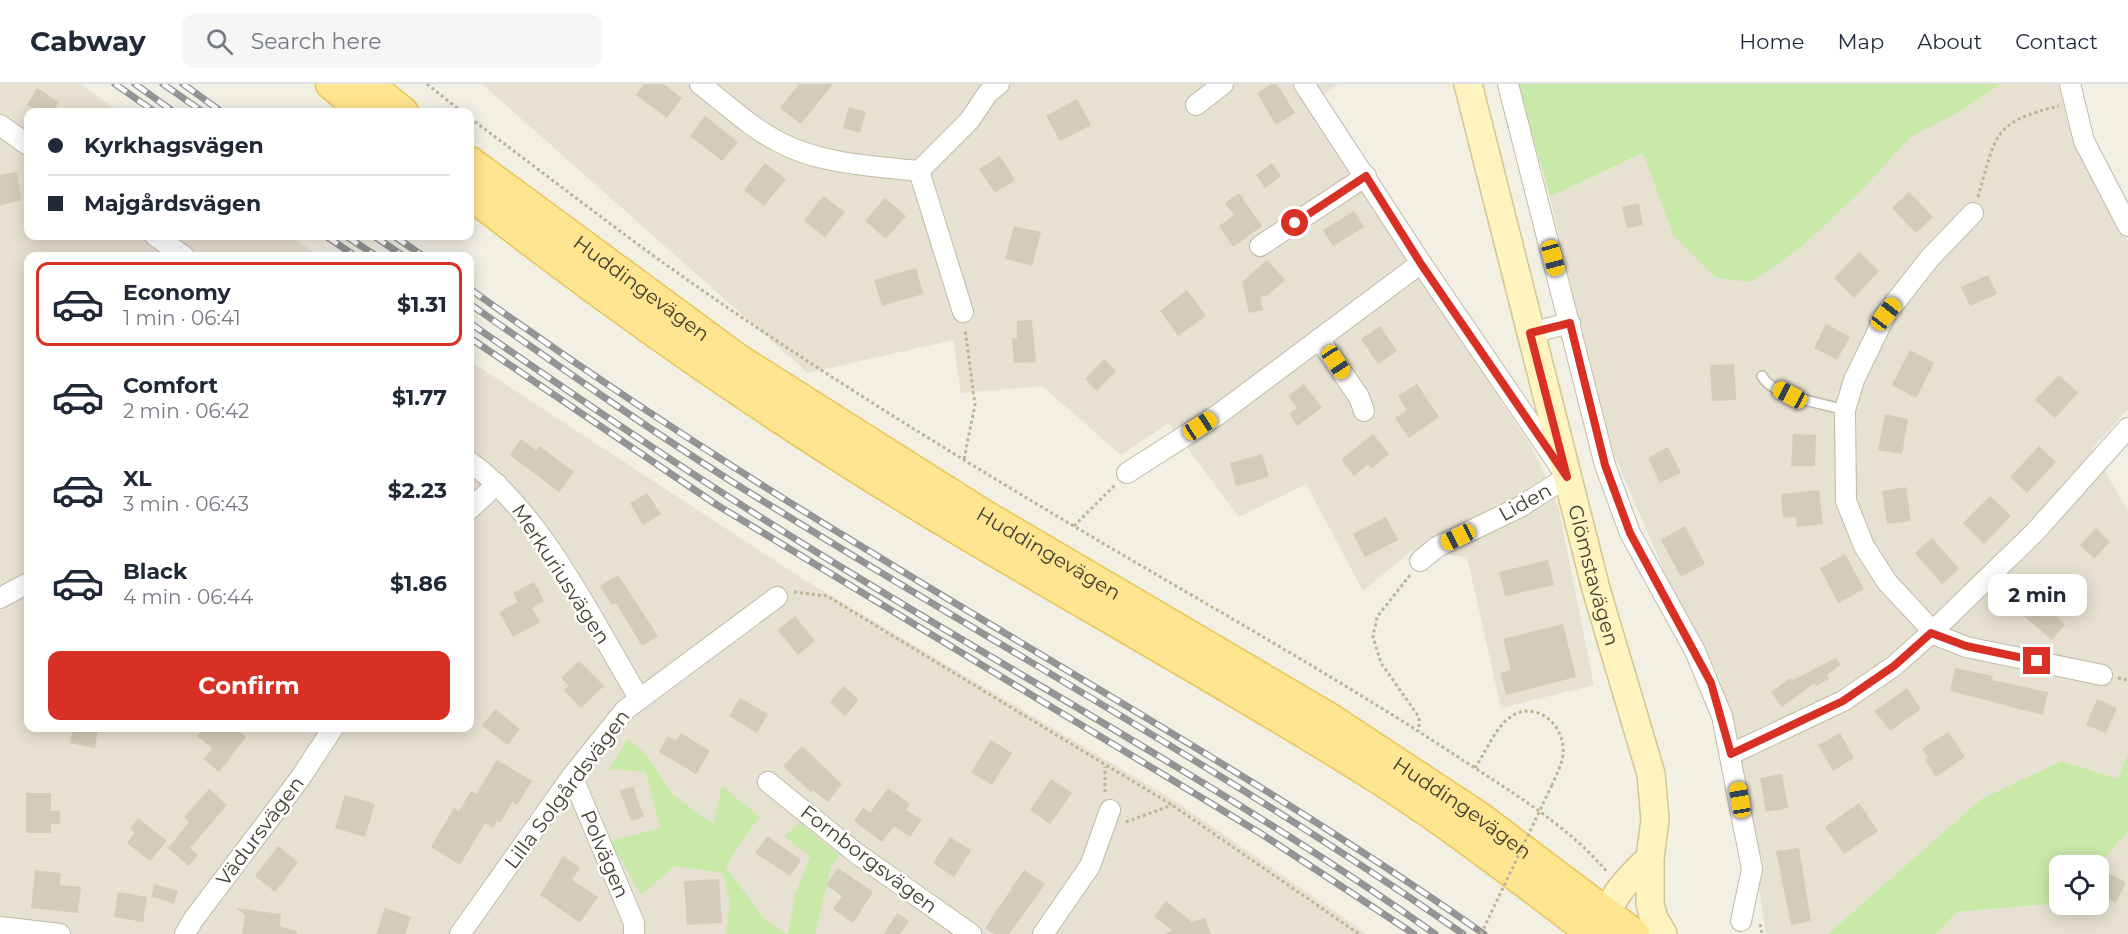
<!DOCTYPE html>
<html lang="en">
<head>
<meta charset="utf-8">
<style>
	:root { --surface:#fff; --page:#f6f6f7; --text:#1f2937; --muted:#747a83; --line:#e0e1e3; --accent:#d93025 }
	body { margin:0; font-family:Montserrat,sans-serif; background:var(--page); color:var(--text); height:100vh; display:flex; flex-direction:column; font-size:22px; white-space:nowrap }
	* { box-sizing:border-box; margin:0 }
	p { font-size:20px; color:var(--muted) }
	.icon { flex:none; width:33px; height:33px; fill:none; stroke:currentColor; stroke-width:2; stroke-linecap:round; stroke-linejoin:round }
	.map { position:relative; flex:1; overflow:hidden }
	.panel { position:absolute; left:24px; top:168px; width:450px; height:480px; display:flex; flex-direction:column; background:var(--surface); border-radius:12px; box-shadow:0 3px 15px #0003 }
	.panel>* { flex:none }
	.banner { position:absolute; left:24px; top:24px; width:450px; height:132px; border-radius:12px; box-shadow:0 3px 15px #0003; display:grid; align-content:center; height:132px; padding:0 24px; background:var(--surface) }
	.controls { position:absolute; left:2049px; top:771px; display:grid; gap:12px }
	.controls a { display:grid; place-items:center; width:60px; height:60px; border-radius:12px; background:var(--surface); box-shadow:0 3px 15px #0003; font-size:30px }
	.end { position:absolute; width:27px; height:27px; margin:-14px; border:8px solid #d93025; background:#fff; box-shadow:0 0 0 3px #fff }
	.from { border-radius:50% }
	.bubble { position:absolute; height:42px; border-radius:12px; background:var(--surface); box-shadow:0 3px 15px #0003; font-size:20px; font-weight:700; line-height:42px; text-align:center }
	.car { position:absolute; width:18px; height:36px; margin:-18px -9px; border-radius:8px; box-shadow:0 0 4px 2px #0007; background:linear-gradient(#f5c518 24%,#345 0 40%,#f5c518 0 76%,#345 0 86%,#f5c518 0) }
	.banner b { display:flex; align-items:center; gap:21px; height:57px; font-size:22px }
	.banner b+b { border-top:2px solid var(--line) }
	.banner i { width:15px; height:15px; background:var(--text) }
	ul { padding:10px 0 0; list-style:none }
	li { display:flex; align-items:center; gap:18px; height:84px; margin:0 12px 9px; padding:0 12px; border:3px solid transparent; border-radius:12px }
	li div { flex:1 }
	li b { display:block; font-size:22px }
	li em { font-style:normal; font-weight:700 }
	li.selected { border-color:var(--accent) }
	li>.icon { width:54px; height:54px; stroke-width:1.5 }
	.cta { display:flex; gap:12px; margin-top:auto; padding:12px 24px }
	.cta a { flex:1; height:69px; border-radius:12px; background:var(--accent); color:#fff; font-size:24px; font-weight:700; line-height:69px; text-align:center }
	header { display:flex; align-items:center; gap:36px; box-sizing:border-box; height:84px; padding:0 30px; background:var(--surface); border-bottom:2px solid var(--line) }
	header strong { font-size:28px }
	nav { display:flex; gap:33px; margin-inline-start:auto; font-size:21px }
	.search { width:420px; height:54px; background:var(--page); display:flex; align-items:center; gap:15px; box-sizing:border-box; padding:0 21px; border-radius:12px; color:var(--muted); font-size:22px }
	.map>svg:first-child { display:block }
</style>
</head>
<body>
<header>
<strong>Cabway</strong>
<div class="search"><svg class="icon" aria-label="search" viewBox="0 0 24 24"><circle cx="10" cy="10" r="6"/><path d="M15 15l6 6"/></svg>Search here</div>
<nav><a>Home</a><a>Map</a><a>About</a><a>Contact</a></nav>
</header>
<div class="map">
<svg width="2128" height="850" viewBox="0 0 2128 850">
	<rect width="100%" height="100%" fill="#f2efe3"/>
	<g fill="#e7e1d1">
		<polygon points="0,0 81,0 120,28 28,28 28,152 290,152 319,172 28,172 28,644 470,644 470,277 803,495 1175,717 1367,850 0,850"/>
		<polygon points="482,0 1338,0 1310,23 1536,371 1558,421 1594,601 1501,624 1467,473 1412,466 1363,507 1306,400 1239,433 1169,339 1121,371 1042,302 961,309 953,256 808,289"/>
		<polygon points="1752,0 2060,0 2075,60 2128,159 2128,325 2092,365 2128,427 2128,669 2118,695 2060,677 1981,715 1828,850 1766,850 1740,680 1720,594 1671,503 1606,352 1550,113 1722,33"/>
		<polygon points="2128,748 2128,850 1936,850 1957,828 2059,819 2098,820 2098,781"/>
	</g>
	<g fill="#c9e9a9">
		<polygon points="1518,0 2001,0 1959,28 1910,53 1863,105 1800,164 1751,198 1716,194 1673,151 1643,69 1550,113"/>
		<polygon points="628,655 646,670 673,711 714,740 722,702 760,733 739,760 726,783 765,836 787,850 726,850 730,821 723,789 675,782 641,811 610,757 660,744 646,688 609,685"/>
		<polygon points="2128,669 2128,748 2098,781 2060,782 2059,819 1957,828 1936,850 1828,850 1981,715 2061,677 2118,695"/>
		<polygon points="800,739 840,772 831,782 815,850 788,850 795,812 810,772 784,752"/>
	</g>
	<g fill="#d4cbb8">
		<polygon points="644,0 663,0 682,14 667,34 636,11"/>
		<polygon points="799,0 833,0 801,40 780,24"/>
		<polygon points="1272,0 1277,0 1295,29 1276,41 1257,9"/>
		<polygon points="37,4 59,18 52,28 39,28 27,21"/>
		<polygon points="1077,15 1091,41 1060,57 1046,32"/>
		<polygon points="849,23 866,28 860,49 843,44"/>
		<polygon points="705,32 738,58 722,77 690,52"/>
		<polygon points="1000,72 1015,96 995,109 979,85"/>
		<polygon points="765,79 786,95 764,122 744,106"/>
		<polygon points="1272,79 1281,92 1265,104 1256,91"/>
		<polygon points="17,88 21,116 0,122 0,91"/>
		<polygon points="1909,108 1933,133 1916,149 1892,124"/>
		<polygon points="1239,109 1262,142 1233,163 1219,142 1234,131 1225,119"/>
		<polygon points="823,112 845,128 825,153 804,137"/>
		<polygon points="885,114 906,132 886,155 865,137"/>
		<polygon points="1639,119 1643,141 1627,144 1622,123"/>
		<polygon points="1354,127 1364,143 1333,162 1323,146"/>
		<polygon points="1014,142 1041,148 1032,182 1005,175"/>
		<polygon points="1859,168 1879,187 1854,214 1834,194"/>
		<polygon points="1267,176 1285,196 1268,211 1260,213 1263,226 1249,229 1242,198"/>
		<polygon points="916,184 923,210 882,222 874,196"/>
		<polygon points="1988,191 1997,210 1970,222 1961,203"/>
		<polygon points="1187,206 1206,232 1178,252 1160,227"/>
		<polygon points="1032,236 1036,278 1014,279 1012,254 1017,254 1017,237"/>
		<polygon points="1826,240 1850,253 1837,276 1814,264"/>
		<polygon points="1380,242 1397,267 1378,280 1361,255"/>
		<polygon points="1910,266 1934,279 1916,314 1892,301"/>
		<polygon points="1104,275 1116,287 1097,307 1085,295"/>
		<polygon points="1734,280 1736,316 1712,317 1710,281"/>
		<polygon points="2059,291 2078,309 2055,334 2035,316"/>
		<polygon points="1304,300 1322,324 1297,342 1289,330 1297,324 1288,312"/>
		<polygon points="1417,300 1439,333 1409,354 1395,334 1407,326 1398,312"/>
		<polygon points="1885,330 1908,335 1902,370 1878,366"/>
		<polygon points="1373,350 1389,370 1372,384 1368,380 1354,392 1341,376"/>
		<polygon points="1793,350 1816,351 1815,382 1791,382"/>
		<polygon points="521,355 536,366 539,362 574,388 559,408 510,371"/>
		<polygon points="2039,362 2056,378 2027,409 2010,393"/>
		<polygon points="1668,363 1681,389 1660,399 1648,374"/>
		<polygon points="1262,370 1269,393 1236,402 1230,379"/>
		<polygon points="1906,403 1911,437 1887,440 1882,407"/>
		<polygon points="1819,406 1823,440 1797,443 1796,433 1783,434 1781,410"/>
		<polygon points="647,409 661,430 643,441 630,419"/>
		<polygon points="1990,412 2011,432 1984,460 1963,439"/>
		<polygon points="1386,433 1398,456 1365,473 1353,450"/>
		<polygon points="1685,442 1705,480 1681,493 1661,456"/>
		<polygon points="2096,444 2110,458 2094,475 2080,461"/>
		<polygon points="1932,454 1959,485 1942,500 1915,469"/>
		<polygon points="1845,470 1864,505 1838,519 1820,484"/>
		<polygon points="1548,476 1554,501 1505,512 1499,488"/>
		<polygon points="618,491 658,552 642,562 616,519 612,521 600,502"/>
		<polygon points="534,498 544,517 532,524 540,538 513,553 499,528 518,518 513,509"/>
		<polygon points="2034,510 2065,541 2052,556 2019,528"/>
		<polygon points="795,532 815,557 798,571 778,546"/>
		<polygon points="1563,540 1576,593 1506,611 1500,589 1511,586 1503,555"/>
		<polygon points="1836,574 1841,581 1827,591 1829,595 1816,602 1815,599 1782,623 1771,608 1791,594 1793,596"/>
		<polygon points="579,577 604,602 581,624 564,606 569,602 561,594"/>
		<polygon points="1955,584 1993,592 1992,596 2048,608 2043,631 1950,607"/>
		<polygon points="844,602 859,616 845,632 830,618"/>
		<polygon points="1907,604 1921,625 1890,647 1875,627"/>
		<polygon points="740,614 768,630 757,649 729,632"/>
		<polygon points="2097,615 2117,624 2106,649 2086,641"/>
		<polygon points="495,625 520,645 508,661 482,642"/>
		<polygon points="73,644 98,644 95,664 70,659"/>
		<polygon points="204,644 234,644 246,653 219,688 204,675 212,664 197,652"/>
		<polygon points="1948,648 1965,673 1936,693 1925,676 1928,673 1922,665"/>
		<polygon points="681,649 710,667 696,690 659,668 668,652 676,657"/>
		<polygon points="1840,649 1854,674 1833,687 1818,661"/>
		<polygon points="991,656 1012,669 992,701 971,688"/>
		<polygon points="802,662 842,700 828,718 813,706 811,708 783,682"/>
		<polygon points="497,676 532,697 517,721 512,718 500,739 497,737 493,744 485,739 460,781 431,763 454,724 459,727 471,707 476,710"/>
		<polygon points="1782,690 1788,724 1766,728 1760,694"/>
		<polygon points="1051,695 1072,709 1050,740 1030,726"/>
		<polygon points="633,702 644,733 631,737 620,707"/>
		<polygon points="888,704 910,720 906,726 922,736 910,753 894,742 882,758 854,737 863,724 870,729"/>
		<polygon points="209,705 227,721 190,764 198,771 189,782 168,764 189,738 184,733"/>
		<polygon points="26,709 51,709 51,727 60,727 60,740 51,740 51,749 26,749"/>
		<polygon points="345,711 375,720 365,753 335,744"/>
		<polygon points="1859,719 1878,747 1844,770 1825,743"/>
		<polygon points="138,734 167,757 150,777 127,759 135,749 130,745"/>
		<polygon points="767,752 801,776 790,792 755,769"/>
		<polygon points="950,753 971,766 954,793 933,779"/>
		<polygon points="278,762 298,778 275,808 255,792"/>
		<polygon points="1799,764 1811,837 1791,841 1776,767"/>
		<polygon points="563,772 580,784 572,796 598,813 580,839 540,811"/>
		<polygon points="838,784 873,808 853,839 833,825 842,812 826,801"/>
		<polygon points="35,786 61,789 60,801 81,803 78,829 31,824"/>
		<polygon points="1024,786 1045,800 1009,850 994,850 985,844"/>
		<polygon points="2106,788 2126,798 2116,819 2098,809 2098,803"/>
		<polygon points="719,795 722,839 687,841 684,797"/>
		<polygon points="155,800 178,807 174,820 151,812"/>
		<polygon points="118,808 147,813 143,838 114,833"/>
		<polygon points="1166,817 1192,838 1205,834 1211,850 1165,850 1172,846 1154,833"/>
		<polygon points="236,824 281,830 280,842 297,847 297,850 242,850 245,831"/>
		<polygon points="385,824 411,833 405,850 376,850"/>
		<polygon points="897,829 909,837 900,850 884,850"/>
	</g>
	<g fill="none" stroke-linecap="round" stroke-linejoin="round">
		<defs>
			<path id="lane" d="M1762,292C1772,312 1824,320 1845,326"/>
			<g id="street">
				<path d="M700,0C726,20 750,43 779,58C820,80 873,82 919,87"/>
				<polyline points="1304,0 1421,179 1567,393 1520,423 1437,463 1420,477"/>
				<polyline points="1508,0 1605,381 1630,449 1695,567 1722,632 1752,785 1741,837"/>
				<polyline points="2070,0 2084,57 2128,142"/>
				<polyline points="1196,21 1223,0"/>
				<polyline points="0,41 28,61"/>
				<polyline points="1973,129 1929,175 1886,230 1854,296 1845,326 1846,417 1864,462 1887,498 1927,541 1931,549 1966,563 2102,591"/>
				<polyline points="155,152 184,172"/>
				<polyline points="1260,162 1366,92"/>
				<polyline points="963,228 919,87 969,37 988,9 999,0"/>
				<polyline points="1530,249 1570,239"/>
				<polyline points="1319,255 1359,313 1364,327"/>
				<path d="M470,378C543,431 592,536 639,614"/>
				<polyline points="1127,389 1219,330 1421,179"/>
				<polyline points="470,425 497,400"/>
				<polyline points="0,514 28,499"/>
				<polyline points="1731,670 1843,617 1894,582 1931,549 2035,448 2128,344"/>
				<polyline points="572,692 634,839 634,850"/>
				<polyline points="768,698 856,769 971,850"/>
				<polyline points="0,843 60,850"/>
				<polyline points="185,850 193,836 301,693 333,644"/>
				<polyline points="460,850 572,692 625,626 777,513"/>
				<polyline points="1043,850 1090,782 1110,726"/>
			</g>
			<g id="secondary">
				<path id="s1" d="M1468,0L1596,505L1651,690L1655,736L1650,774V820L1654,835L1663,850"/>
				<path d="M1606,850C1602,819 1629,794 1650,774"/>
			</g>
			<g id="primary">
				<polyline points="331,0 365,28"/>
				<polyline points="367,0 403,28"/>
				<path id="s2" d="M470,78L739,276L982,430L1329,634L1479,733L1634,850"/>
				<path d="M470,110C617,225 771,333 931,429C1074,515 1221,596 1362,684C1443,734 1518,793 1593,850"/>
			</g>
		</defs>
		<use href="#lane" stroke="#c1baa8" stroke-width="12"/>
		<use href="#street" stroke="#c1baa8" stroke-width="22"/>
		<use href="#secondary" stroke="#d4c690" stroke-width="30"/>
		<use href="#primary" stroke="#e9c65b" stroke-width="33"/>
		<g stroke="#c1b496" stroke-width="3" stroke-dasharray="3 3" stroke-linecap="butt">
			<polyline points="427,0 462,28"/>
			<path d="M470,34C530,79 590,125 651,170C786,267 929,356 1072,441C1200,517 1330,589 1455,671C1505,704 1568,741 1607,788"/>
			<path d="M1978,113C1996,52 1991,38 2059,22"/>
			<polyline points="964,375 975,321 965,245"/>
			<polyline points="1074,442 1115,401"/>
			<polyline points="1410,491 1377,533 1373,553 1381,579 1419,633 1419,647"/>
			<polyline points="794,508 827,512 1172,721 1359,850"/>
			<polyline points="2118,594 2128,596"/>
			<path d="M1475,684C1485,669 1494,646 1509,634C1535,614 1566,641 1563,670C1562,681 1556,691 1552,701"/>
			<polyline points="1105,708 1105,683"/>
			<polyline points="1126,738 1172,721"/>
			<polyline points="1760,840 1762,850"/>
		</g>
		<use href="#lane" stroke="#fff" stroke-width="9"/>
		<use href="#street" stroke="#fff" stroke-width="20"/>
		<use href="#secondary" stroke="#fff3c0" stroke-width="27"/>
		<use href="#primary" stroke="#ffe58f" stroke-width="30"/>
		<defs>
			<g id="rail">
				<polyline points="115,0 155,28"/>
				<polyline points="135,0 174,28"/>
				<polyline points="163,0 203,28"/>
				<polyline points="183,0 222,28"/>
				<polyline points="326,152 355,172"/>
				<polyline points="346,152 376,172"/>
				<polyline points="374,152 403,172"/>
				<polyline points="394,152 423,172"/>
				<path d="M470,205C601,299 736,387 874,470C1078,595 1287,712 1484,850"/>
				<path d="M470,220C557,281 644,342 734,399C976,550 1228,687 1463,850"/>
				<path d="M470,239C597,328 726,414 859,494C1052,611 1251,720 1435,850"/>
				<polyline points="470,254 717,421 1260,749 1414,850"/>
			</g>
		</defs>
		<use href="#rail" stroke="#949494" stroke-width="7"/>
		<use href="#rail" stroke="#fff" stroke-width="4.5" stroke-dasharray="14" stroke-linecap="butt"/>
		<polyline stroke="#c1b496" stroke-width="3" stroke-dasharray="3 3" stroke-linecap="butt" points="1481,850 1552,701"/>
	</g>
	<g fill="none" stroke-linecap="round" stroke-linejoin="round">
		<polyline stroke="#d93025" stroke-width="8" points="1295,139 1366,92 1421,180 1567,393 1530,249 1570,239 1605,381 1630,449 1711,599 1731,670 1843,617 1894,582 1931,549 1966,562 2037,577"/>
	</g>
	<g text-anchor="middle" stroke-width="5" stroke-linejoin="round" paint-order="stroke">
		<g font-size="20" fill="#443f33" stroke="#fff">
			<text dy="7" stroke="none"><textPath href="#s2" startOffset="213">Huddingevägen</textPath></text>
			<text transform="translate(1525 418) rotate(-29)" y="7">Liden</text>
			<text dy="7" stroke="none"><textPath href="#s2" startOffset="699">Huddingevägen</textPath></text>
			<text transform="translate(561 490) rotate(57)" y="7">Merkuriusvägen</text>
			<text dy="7" stroke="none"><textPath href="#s1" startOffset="507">Glömstavägen</textPath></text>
			<text transform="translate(567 705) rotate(-53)" y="7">Lilla Solgårdsvägen</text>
			<text dy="7" stroke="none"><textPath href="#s2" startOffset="1185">Huddingevägen</textPath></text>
			<text transform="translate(260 747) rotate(-53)" y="7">Vädursvägen</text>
			<text transform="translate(605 770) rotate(67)" y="7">Polvägen</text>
			<text transform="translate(869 775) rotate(37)" y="7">Fornborgsvägen</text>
		</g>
	</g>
</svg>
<div class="controls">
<a><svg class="icon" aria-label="locate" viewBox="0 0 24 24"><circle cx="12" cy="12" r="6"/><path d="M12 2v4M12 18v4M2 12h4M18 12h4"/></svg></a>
</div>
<i class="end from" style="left:1295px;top:139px"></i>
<i class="end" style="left:2037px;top:577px"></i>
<div class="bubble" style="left:1988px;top:490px;width:99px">2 min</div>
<i class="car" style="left:1553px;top:174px;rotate:165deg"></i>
<i class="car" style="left:1886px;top:230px;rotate:38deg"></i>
<i class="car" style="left:1336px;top:278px;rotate:147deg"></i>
<i class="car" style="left:1790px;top:311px;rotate:298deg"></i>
<i class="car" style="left:1200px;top:342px;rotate:57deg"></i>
<i class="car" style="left:1458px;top:453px;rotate:244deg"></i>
<i class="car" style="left:1740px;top:716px;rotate:350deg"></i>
<div class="banner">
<b><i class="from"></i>Kyrkhagsvägen</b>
<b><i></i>Majgårdsvägen</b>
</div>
<section class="panel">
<ul>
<li class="selected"><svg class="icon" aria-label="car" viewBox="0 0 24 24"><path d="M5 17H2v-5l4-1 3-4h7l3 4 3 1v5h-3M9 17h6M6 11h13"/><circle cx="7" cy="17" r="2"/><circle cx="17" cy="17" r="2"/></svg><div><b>Economy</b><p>1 min · 06:41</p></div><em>$1.31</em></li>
<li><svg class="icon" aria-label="car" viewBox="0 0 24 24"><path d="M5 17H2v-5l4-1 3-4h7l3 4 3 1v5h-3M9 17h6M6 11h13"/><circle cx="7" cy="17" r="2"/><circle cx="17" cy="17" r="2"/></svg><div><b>Comfort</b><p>2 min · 06:42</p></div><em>$1.77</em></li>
<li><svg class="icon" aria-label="car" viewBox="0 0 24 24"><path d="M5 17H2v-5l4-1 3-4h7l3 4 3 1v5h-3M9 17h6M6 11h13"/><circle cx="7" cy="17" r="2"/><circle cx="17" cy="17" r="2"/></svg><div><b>XL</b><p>3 min · 06:43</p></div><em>$2.23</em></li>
<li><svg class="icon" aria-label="car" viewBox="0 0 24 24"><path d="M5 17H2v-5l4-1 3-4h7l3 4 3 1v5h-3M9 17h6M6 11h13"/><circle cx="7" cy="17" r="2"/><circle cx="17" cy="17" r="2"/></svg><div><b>Black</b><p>4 min · 06:44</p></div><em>$1.86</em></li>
</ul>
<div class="cta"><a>Confirm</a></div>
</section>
</div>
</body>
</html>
